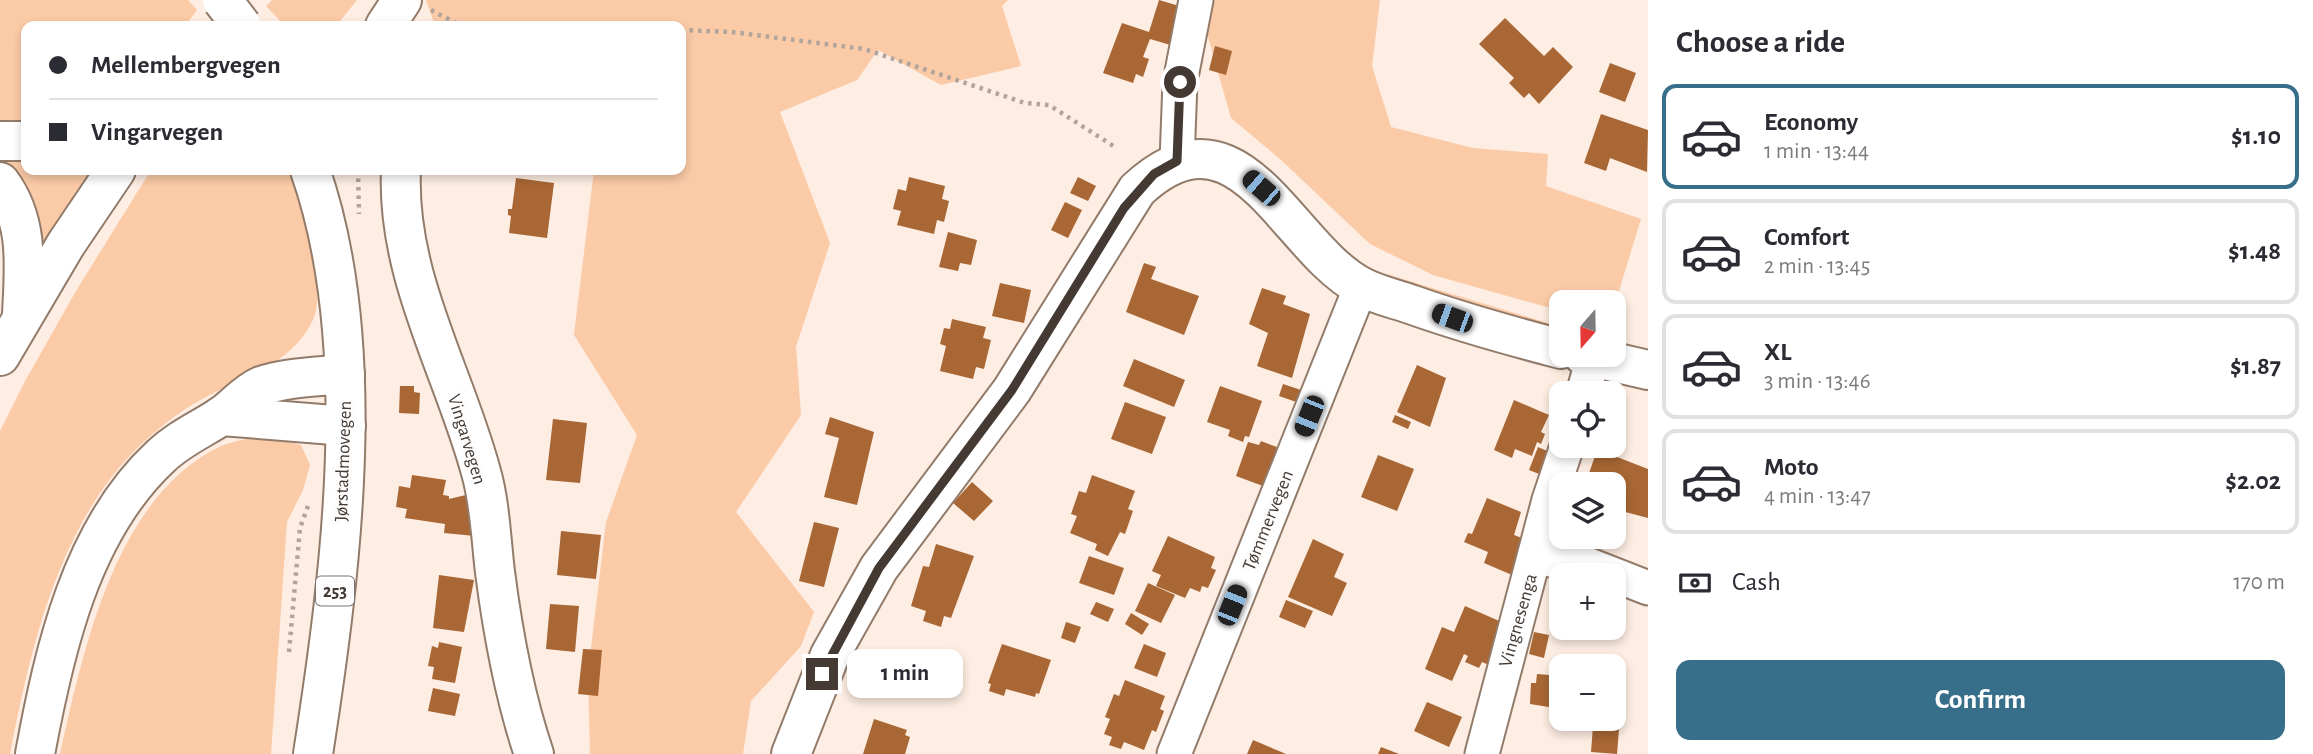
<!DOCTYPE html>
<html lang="en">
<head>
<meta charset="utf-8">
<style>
	:root { --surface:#fff; --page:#f2f2f3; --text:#2b2b33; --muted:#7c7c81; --line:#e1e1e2; --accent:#376e89 }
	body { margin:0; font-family:"Alegreya Sans",sans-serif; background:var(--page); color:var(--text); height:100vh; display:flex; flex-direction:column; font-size:26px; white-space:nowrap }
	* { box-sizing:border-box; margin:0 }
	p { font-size:23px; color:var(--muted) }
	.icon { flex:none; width:38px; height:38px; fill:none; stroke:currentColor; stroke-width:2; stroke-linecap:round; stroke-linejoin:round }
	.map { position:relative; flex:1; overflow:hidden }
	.details { display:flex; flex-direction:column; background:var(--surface); width:665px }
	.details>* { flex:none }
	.banner { position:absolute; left:21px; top:21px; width:665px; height:154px; border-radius:14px; box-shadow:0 4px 10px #0003; display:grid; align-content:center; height:154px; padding:0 28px; background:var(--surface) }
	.needle { width:46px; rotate:200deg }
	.fabs { position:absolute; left:1549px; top:290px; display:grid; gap:14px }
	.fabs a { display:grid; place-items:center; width:77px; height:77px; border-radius:14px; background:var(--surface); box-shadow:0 4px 10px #0003; font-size:35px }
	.end { position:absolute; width:32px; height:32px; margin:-16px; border:9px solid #453a33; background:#fff; box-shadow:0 0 0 4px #fff }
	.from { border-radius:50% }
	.bubble { position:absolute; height:49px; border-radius:14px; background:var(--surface); box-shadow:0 4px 10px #0003; font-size:23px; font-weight:700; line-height:49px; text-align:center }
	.car { position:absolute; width:21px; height:42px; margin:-21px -10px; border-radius:9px; box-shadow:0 0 5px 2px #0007; background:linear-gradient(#222 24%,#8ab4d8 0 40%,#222 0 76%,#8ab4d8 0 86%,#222 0) }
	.banner b { display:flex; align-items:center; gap:24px; height:66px; font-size:26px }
	.banner b+b { border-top:2px solid var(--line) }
	.banner i { width:18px; height:18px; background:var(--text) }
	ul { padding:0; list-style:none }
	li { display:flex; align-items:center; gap:21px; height:105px; margin:0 14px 10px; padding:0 14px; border:4px solid var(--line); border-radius:14px }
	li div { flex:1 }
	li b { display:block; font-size:26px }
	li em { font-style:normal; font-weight:700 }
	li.on { border-color:var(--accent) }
	li>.icon { width:63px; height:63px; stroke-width:1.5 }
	h2 { padding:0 28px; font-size:32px; line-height:84px }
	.pay { display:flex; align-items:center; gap:18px; height:77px; padding:0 28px; font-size:26px }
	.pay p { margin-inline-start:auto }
	.action { display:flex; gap:14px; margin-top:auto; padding:14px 28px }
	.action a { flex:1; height:80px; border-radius:14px; background:var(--accent); color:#fff; font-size:28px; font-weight:700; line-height:80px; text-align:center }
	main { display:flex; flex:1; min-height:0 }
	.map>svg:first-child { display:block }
</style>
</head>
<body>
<main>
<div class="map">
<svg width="1648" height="754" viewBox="0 0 1648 754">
	<rect width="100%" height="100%" fill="#fdede2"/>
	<g fill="#fbcaa7">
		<polygon points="0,0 188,0 197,10 185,26 26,26 26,128 0,129"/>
		<polygon points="272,0 357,0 336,26 285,26 266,6"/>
		<polygon points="426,0 1008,0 1002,6 1021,66 941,85 878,50 857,80 780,112 830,243 796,347 801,415 736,512 814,612 801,646 751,701 743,754 590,754 588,673 606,522 637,435 574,335 594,170 681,170 681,26 435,26"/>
		<polygon points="1210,0 1380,0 1372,66 1391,127 1473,148 1548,154 1546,186 1641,219 1614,307 1614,303 1561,303 1561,311 1433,275 1370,244 1280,159 1231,118 1205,26"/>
		<polygon points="0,155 26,155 26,170 92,170 39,251 0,164"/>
		<path d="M151,170H291C300,204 328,287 313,320C291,365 245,376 204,398C189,406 173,417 160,428C63,504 32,640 10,754H0V431L24,383L76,291Z"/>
		<polygon points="1386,274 1561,327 1561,338 1383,278"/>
		<path d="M262,435L301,445L310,465L303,490L287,522L271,754H60C83,651 115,496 221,446C233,441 249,439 262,435Z"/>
	</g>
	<g fill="#a86735">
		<polygon points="1159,0 1186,8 1174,46 1150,39 1143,57 1149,59 1143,77 1136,74 1133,83 1103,73 1122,23 1149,32"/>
		<polygon points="1505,18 1544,56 1553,47 1573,67 1539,104 1529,93 1524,98 1509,83 1514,78 1479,44"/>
		<polygon points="1215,46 1232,51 1226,75 1209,70"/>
		<polygon points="1610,63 1636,73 1625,102 1599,92"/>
		<polygon points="1601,114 1648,130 1647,172 1610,158 1606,171 1584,163"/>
		<polygon points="909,177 945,186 942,199 949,201 944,222 937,220 934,234 897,225 901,211 893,209 898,189 906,191"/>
		<polygon points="1078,177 1096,186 1088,201 1070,193"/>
		<polygon points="516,178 554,183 547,238 509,233 511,216 508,215 508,209 512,209"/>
		<polygon points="1065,202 1082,210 1068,238 1051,230"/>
		<polygon points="948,232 977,240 971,265 960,263 958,271 939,267"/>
		<polygon points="1144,263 1156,267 1151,279 1199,296 1184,335 1126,312"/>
		<polygon points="1000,283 1031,290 1024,323 992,316"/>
		<polygon points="1262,288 1286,296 1283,304 1310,314 1292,378 1257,366 1268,333 1249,324"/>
		<polygon points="952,319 986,327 983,338 991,340 984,369 976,367 973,379 940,371 946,346 940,344 944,328 950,329"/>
		<polygon points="1134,359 1185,380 1174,407 1123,386"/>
		<polygon points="1417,365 1446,378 1430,427 1397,412"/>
		<polygon points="1283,384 1310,393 1305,405 1279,396"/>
		<polygon points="400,386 414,386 414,392 420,393 419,414 399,413"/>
		<polygon points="1220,386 1262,401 1249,437 1245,436 1243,442 1228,436 1230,430 1207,422"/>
		<polygon points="1514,400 1549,415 1541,432 1545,434 1541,444 1537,442 1532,456 1515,449 1512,458 1494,450"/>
		<polygon points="1125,402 1166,417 1152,454 1111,439"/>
		<polygon points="1395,415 1411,422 1408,429 1392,422"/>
		<polygon points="830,417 874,432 857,505 824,497 839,438 825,434"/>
		<polygon points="553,419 587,423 580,483 546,480"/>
		<polygon points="1261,441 1277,447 1276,451 1283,454 1271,489 1236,476 1248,442 1259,445"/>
		<polygon points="1538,447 1552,453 1544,476 1529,470"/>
		<polygon points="1596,453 1611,458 1612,455 1648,469 1648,518 1614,509 1614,485 1585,485"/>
		<polygon points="1378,455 1414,469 1397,511 1361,497"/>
		<polygon points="412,475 446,480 443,495 449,496 449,499 466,495 475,536 444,533 445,524 405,518 407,509 396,507 399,486 410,488"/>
		<polygon points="1092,475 1135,491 1128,509 1133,511 1125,534 1120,532 1108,556 1095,550 1097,544 1070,533 1077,516 1071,514 1079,491 1086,493"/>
		<polygon points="972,482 993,501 974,521 953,503"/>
		<polygon points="1487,498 1521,512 1514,535 1527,540 1512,575 1484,563 1488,552 1464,542 1468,533 1472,534"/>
		<polygon points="814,522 839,528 824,587 799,581"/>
		<polygon points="561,531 601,535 596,579 557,575"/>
		<polygon points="1168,536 1215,557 1211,568 1216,570 1208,588 1202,586 1200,592 1190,588 1185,598 1156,586 1161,575 1152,571"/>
		<polygon points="1313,539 1344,554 1334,577 1347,583 1332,616 1288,597"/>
		<polygon points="936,544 974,556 951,618 944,616 941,627 923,621 926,611 911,606 923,566 929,567"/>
		<polygon points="1089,556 1124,568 1114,595 1079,583"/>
		<polygon points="439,575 474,580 464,632 433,628"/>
		<polygon points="1148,583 1175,595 1161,623 1135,611"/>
		<polygon points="1286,600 1313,611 1305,628 1279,617"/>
		<polygon points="1096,602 1114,609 1108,622 1090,614"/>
		<polygon points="550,604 579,606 575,652 546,649"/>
		<polygon points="1465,606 1506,624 1489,665 1482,662 1479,668 1465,662 1468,656 1464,654 1452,681 1425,669 1442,627 1454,632"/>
		<polygon points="1131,613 1149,624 1142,635 1125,624"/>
		<polygon points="1066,622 1081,627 1075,643 1061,638"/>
		<polygon points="1534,632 1549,635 1544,658 1529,654"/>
		<polygon points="439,642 462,647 455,683 432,679 434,667 428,666 432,646 438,648"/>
		<polygon points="1002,644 1051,660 1039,694 1036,693 1035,697 1006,689 1004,696 989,691 991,684 988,683"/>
		<polygon points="1144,644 1166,653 1157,677 1134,668"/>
		<polygon points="583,649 602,650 598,696 578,694"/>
		<polygon points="1537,674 1561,676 1561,709 1530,704 1531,683 1536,683"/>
		<polygon points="1125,680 1165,696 1160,709 1164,711 1156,732 1152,730 1144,750 1124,742 1121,749 1109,745 1112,737 1104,734 1110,719 1105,717 1114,694 1119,696"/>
		<polygon points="433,688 460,694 455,716 428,711"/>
		<polygon points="1427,702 1462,717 1449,747 1414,731"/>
		<polygon points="874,719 907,730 905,735 910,737 905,754 863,754"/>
		<polygon points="1568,719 1603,719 1602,728 1619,729 1617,754 1591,752 1593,726 1568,724"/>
		<polygon points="1253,740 1286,754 1247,754"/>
		<polygon points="1381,747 1399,754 1378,754"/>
	</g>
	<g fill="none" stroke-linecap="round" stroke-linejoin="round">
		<defs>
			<g id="minor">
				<polyline points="1177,161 1180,82 1196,0"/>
				<polyline points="1583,394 1593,358"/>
				<polyline points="1535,558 1587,564 1648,588"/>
				<polyline points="1174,754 1361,286"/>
				<polyline points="1482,754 1549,500 1567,446"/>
			</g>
			<g id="tertiary">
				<path d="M401,170C396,276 454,372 481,472C490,503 491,539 495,572C503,634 514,695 534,754"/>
				<polyline points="1583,355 1648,370"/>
				<path d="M791,754L830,655L879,568L1012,390L1137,190C1240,94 1286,248 1362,287C1377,295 1396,299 1413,305C1461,322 1511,336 1561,349"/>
			</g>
			<polyline id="secondary" points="385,26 402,0"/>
			<path id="primary" d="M310,170C371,344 341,574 313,754"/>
			<g id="trunk">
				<polyline points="0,141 26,141"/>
				<path d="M0,182C30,222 24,268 22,315"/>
				<polyline points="0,356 66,244 116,170"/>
				<polyline points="221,416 346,426"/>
				<path d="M35,754C54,651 81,530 161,456C180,438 202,429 223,415C235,406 247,392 261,386C288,377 317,377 345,374"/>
			</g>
		</defs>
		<use href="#minor" stroke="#937b6a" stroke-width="37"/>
		<use href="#tertiary" stroke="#937b6a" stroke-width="42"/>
		<use href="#secondary" stroke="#937b6a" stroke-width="42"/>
		<use href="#primary" stroke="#937b6a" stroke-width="42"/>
		<use href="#trunk" stroke="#937b6a" stroke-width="42"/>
		<g stroke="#b1a49a" stroke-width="4.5" stroke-dasharray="3.5 5" stroke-linecap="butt">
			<polyline points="431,10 462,26"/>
			<polyline points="531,26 567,26"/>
			<polyline points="681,30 732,32 864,49 1025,103 1049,105 1115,147"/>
			<polyline points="358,170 359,214"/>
			<polyline points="289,652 300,528 308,506"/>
		</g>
		<use href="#minor" stroke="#fff" stroke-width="33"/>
		<use href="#tertiary" stroke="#fff" stroke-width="38"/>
		<use href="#secondary" stroke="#fff" stroke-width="38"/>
		<use href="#primary" stroke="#fff" stroke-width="38"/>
		<use href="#trunk" stroke="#fff" stroke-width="38"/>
		<defs>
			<polyline id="primary-bridge" points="222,0 242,26"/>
		</defs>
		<use href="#primary-bridge" stroke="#937b6a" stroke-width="42" stroke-linecap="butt"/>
		<use href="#primary-bridge" stroke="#fff" stroke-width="38"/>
	</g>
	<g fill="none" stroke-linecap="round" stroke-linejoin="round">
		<polyline stroke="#453a33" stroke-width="9" points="822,674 879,568 1012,390 1124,208 1154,174 1177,161 1180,82"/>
	</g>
	<g text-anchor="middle" stroke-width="7" stroke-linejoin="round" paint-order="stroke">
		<rect fill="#fdfdfd" stroke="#7c7470" stroke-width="2" x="316" y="576.5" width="38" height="29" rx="5"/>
		<g font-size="18" font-weight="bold" fill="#453a33">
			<text x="335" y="597">253</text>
		</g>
		<g font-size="19" fill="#453a33" stroke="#fdfdfd">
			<text transform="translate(468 439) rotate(73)" y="7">Vingarvegen</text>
			<text transform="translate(342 461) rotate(-88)" y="7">Jørstadmovegen</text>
			<text transform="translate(1267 520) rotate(-68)" y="7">Tømmervegen</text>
			<text transform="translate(1517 620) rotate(-74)" y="7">Vingnesenga</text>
		</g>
	</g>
</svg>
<div class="fabs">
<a><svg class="needle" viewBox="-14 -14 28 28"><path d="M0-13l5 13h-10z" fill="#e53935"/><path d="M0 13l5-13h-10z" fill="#7c7c81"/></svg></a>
<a><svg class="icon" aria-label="locate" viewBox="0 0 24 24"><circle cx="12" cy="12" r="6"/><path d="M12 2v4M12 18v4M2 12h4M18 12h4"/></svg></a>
<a><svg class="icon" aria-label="layers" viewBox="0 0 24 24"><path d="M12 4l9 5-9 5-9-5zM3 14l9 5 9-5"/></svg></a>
<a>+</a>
<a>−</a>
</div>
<i class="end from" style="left:1180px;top:82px"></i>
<i class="end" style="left:822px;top:674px"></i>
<div class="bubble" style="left:847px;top:649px;width:116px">1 min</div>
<i class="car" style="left:1261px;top:188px;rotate:311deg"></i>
<i class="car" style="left:1452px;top:318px;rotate:290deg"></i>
<i class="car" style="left:1309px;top:416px;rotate:202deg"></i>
<i class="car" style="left:1232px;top:605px;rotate:22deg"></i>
<div class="banner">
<b><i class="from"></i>Mellembergvegen</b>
<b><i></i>Vingarvegen</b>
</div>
</div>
<section class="details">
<h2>Choose a ride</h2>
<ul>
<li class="on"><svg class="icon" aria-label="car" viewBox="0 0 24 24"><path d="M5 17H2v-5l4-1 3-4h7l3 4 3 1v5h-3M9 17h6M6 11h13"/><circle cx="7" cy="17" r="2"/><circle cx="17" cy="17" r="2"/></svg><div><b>Economy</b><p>1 min · 13:44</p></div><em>$1.10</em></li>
<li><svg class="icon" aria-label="car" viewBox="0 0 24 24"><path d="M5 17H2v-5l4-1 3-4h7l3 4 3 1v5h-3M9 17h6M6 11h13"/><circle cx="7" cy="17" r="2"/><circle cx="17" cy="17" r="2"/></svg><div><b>Comfort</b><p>2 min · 13:45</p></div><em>$1.48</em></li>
<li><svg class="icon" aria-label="car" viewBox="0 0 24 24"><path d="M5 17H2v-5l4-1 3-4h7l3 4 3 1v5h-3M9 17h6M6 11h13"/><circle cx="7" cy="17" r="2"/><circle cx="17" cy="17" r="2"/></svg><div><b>XL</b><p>3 min · 13:46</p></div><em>$1.87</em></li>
<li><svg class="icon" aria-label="car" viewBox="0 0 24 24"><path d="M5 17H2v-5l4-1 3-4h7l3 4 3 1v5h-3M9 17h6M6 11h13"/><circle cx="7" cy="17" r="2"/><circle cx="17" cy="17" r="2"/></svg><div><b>Moto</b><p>4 min · 13:47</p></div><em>$2.02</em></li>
</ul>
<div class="pay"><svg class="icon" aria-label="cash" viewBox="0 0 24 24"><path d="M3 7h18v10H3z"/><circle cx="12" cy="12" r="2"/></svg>Cash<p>170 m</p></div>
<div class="action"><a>Confirm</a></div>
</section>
</main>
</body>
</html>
